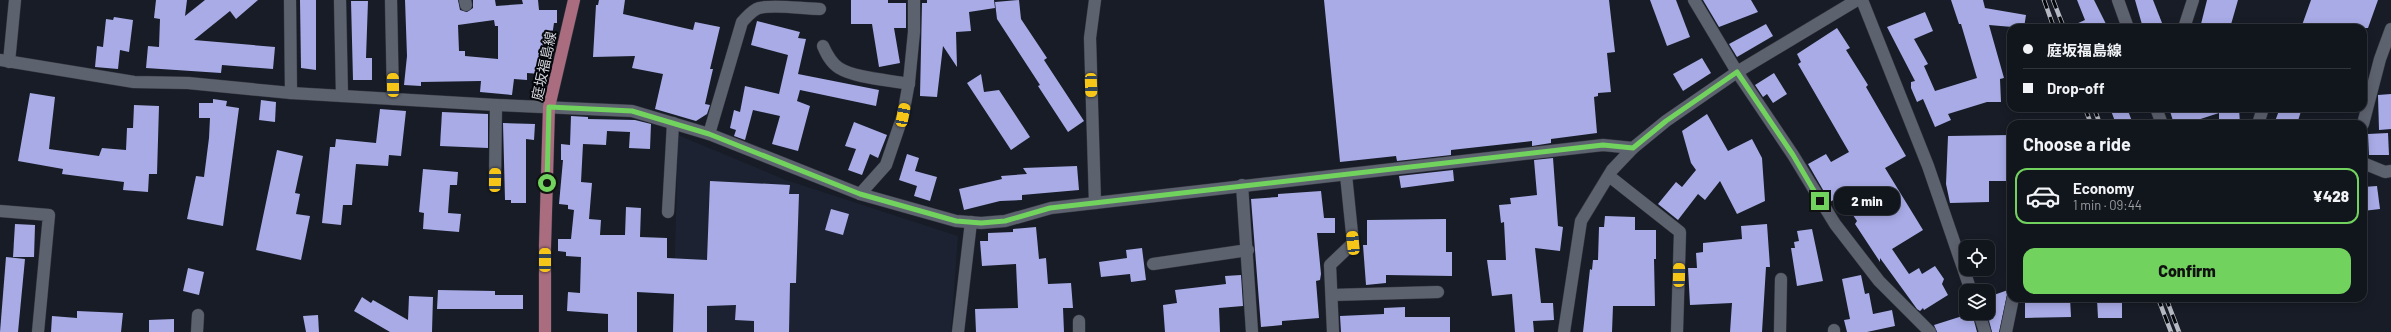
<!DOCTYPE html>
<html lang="en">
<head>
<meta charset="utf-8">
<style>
	:root { --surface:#11151c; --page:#1a1e25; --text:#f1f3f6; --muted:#9c9fa3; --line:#30343b; --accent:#71d35e }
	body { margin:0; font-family:Barlow,"Noto Sans JP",sans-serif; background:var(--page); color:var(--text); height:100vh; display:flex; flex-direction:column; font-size:15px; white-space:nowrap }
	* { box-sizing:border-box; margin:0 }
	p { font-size:13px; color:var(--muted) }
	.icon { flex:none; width:22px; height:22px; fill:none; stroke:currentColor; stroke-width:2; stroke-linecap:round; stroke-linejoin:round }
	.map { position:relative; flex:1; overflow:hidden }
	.panel { position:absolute; left:2007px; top:120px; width:360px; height:182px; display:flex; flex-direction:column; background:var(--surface); border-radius:12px; box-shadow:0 2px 10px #0003,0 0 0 1px var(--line) }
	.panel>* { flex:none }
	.top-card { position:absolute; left:2007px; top:24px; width:360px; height:88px; border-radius:12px; box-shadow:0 2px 10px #0003,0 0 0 1px var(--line); display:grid; align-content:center; height:88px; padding:0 16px; background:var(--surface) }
	.buttons { position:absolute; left:1959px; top:240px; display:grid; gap:8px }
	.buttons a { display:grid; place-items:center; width:36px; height:36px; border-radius:8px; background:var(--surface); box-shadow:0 2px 10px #0003,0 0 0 1px var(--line); font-size:20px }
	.end { position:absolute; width:18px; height:18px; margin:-9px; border:5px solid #71d35e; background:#111; box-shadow:0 0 0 2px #111 }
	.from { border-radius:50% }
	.bubble { position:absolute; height:28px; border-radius:12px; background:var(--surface); box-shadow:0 2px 10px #0003,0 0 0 1px var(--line); font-size:13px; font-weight:800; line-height:28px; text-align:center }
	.car { position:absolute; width:12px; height:24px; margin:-12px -6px; border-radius:5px; box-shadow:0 0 3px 1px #0007; background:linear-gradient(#f5c518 24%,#345 0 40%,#f5c518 0 76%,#345 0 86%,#f5c518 0) }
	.top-card b { display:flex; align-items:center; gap:14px; height:38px; font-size:15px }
	.top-card b+b { border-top:1px solid var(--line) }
	.top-card i { width:10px; height:10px; background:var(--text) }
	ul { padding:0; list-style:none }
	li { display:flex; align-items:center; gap:12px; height:56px; margin:0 8px 6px; padding:0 8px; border:2px solid transparent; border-radius:12px }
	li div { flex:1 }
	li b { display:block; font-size:15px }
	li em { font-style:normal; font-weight:800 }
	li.current { border-color:var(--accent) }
	li>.icon { width:36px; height:36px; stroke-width:1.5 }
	h2 { padding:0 16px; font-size:18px; line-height:48px }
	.button { display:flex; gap:8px; margin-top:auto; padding:8px 16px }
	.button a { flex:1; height:46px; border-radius:12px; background:var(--accent); color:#111; font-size:16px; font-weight:800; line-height:46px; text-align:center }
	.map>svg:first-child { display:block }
</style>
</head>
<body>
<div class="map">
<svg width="2391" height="332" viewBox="0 0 2391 332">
	<rect width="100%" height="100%" fill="#171c26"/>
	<polygon fill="#1c2232" points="678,135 786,180 958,236 951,332 673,332"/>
	<g fill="#a8abe6" fill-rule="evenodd">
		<polygon points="156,0 187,0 185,16 205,0 258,0 236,19 230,11 194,40 275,47 273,69 222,65 221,73 146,68 148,46 159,47 160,19 154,18"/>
		<polygon points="300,0 316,0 316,70 301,68"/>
		<path d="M405,0H458L460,10L467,12L473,8V0H495L496,6L523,4L522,0H538L539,10H557V23H554L549,56L542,55L540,74L527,73V80L514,79L512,95L480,92L481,81L421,82V86L404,85L407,56ZM494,20L495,26H498V59L465,56V51H459L458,25Z"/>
		<polygon points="599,0 625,0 623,14 693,30 695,22 720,27 710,69 713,69 705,104 710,105 707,114 696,121 655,109 663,74 632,68 635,56 593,57 596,5 598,5"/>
		<polygon points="851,0 888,0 888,3 906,3 906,28 894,28 900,63 879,67 872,24 851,24"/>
		<polygon points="927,0 994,0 995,8 969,12 971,31 956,32 957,67 943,46 937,97 920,96 922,3 927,3"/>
		<polygon points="1019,0 1021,19 1047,58 1044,60 1084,121 1068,132 1038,86 1040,85 997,19 995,2"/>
		<polygon points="1324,0 1609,0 1615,52 1607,53 1611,92 1598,93 1598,96 1594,97 1597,133 1551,139 1551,143 1532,146 1532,141 1451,150 1451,155 1397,161 1396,156 1340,162"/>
		<polygon points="1650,0 1676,0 1690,37 1667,46"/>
		<polygon points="1703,0 1751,0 1758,12 1719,27"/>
		<polygon points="1951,0 1983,0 1985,8 2026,15 2024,28 1989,25 2004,78 2000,79 2001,102 1987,102 1948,114 1951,120 1935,127 1923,99 1917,102 1911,88 1911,82 1915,81 1887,27 1925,12 1933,31 1914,39 1928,64 1924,66 1935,91 1977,78 1961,24 1959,24"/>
		<polygon points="2077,0 2094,0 2108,28 2067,28 2085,20"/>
		<polygon points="2135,0 2153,0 2164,28 2143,28"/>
		<polygon points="2207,0 2238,0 2230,28 2200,28"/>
		<polygon points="2311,0 2378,0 2368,28 2301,28"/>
		<polygon points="351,1 368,1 366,58 372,58 372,80 353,80"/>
		<polygon points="114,17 133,20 129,52 120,50 118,69 95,67 97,46 103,47 106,19 113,20"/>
		<polygon points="757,21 800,32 798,38 806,39 798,74 879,90 876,106 800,90 797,101 810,106 798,151 772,144 780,116 753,110 745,140 734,136 736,130 730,128 734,110 740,112 745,86 779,94 788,55 751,45"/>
		<polygon points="1766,24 1773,36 1737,57 1729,44"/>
		<polygon points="1837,28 1850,48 1846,50 1868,85 1866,87 1906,156 1885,168 1923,230 1892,249 1909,274 1919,268 1922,274 1935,266 1944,279 1942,284 1948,295 1924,310 1923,308 1920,311 1917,309 1880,258 1880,262 1855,224 1857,221 1840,196 1830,202 1808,164 1826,154 1831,162 1849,152 1798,64 1801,62 1797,54"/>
		<polygon points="1702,58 1711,73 1683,91 1673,74"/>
		<polygon points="1774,73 1787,94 1773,103 1767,94 1763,97 1755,85"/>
		<polygon points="981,74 984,92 999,90 1030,137 1011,150 967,83"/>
		<polygon points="30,93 55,97 49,149 99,156 102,148 126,150 127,128 133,128 134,105 159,106 157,174 149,174 148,192 123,190 124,182 62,174 63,169 18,161"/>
		<polygon points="2391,94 2391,129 2379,130 2378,95"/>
		<polygon points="213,99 227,101 226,106 239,108 223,226 187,219 196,176 204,177 209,138 210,118 199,118 199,103 213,103"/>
		<polygon points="261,100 276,102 275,122 259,120"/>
		<polygon points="2110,108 2127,108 2133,124 2116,124"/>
		<polygon points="2169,108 2239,108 2240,124 2219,124 2219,113 2185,124 2174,124"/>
		<polygon points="2280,108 2302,108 2297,124 2274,124"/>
		<polygon points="380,109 406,111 401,156 389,155 388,166 356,164 352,205 343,205 341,225 322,223 330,147 335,147 336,139 376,143"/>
		<polygon points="442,112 488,114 488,148 440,146"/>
		<polygon points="1707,114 1728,151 1752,139 1762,158 1765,201 1737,214 1720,181 1705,200 1698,194 1678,220 1658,204 1676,182 1682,187 1696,170 1691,163 1682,131"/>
		<polygon points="571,116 588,117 588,119 635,120 651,124 650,149 629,148 630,132 607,131 606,145 583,144 581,182 592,183 589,219 601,220 600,235 625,235 626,207 641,208 640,237 667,238 667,258 707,260 710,181 790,185 789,194 799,194 796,283 790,283 789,332 754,332 754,321 735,320 736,305 707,306 707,332 673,332 674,294 637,292 637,332 608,332 608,314 567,311 568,292 580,293 581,257 566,256 566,252 558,251 558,239 571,239 574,210 568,209 568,205 559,204 563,160 561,160 561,144 570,145"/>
		<polygon points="854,122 887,135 878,158 870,154 862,175 848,170 856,149 845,146"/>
		<polygon points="503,123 535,124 534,140 526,139 526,203 511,203 511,200 505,200"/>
		<polygon points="2388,133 2389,155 2369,155 2368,134"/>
		<polygon points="2011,135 2011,181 1989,181 1989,202 1950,203 1946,184 1948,136"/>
		<polygon points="277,150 303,156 295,193 300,194 296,214 310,216 301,260 256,250"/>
		<polygon points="907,154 919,158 915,171 937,177 930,201 914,196 917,186 899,180"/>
		<polygon points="1553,158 1558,226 1563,227 1560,251 1535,248 1541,303 1553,303 1554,320 1533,321 1534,332 1515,332 1512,294 1492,296 1487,260 1506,260 1504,222 1501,223 1499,205 1511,204 1510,198 1537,195 1534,160"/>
		<polygon points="1077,166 1079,190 1022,195 1022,200 1000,201 964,210 959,189 1002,179 1001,176 1027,174 1023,168"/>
		<polygon points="423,169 458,172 457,185 450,185 448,213 461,214 459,232 423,229 424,213 419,212"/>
		<polygon points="1453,170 1454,181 1401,188 1399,176"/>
		<polygon points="2377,186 2380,209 2363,211 2363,187"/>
		<polygon points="1321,191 1324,218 1335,218 1335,233 1317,233 1321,274 1320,280 1316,281 1319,318 1282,321 1282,325 1261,327 1251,199 1278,197 1278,194"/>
		<polygon points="831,209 849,214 843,235 825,230"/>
		<polygon points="1605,216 1635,217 1635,230 1656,230 1656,259 1654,259 1655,306 1613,306 1612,332 1583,332 1590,269 1592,270 1593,260 1598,260 1599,227 1604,227"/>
		<polygon points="1446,219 1446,252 1452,252 1452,276 1386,275 1386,283 1366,285 1363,245 1367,245 1367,220"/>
		<polygon points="15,224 35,225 34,257 13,257"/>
		<polygon points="1767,224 1770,267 1766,267 1762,332 1730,332 1732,303 1690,305 1688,268 1697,268 1696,253 1703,252 1703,243 1742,239 1741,226"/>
		<polygon points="1036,227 1039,259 1046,258 1048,284 1071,283 1073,308 1063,308 1064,332 976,332 975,309 1018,308 1016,264 982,266 980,241 988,241 988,233 1013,232 1013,229"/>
		<polygon points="1812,229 1823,281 1797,286 1791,248 1795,248 1794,242 1799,241 1797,231"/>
		<polygon points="1142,248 1146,280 1131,282 1130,274 1101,277 1099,262 1127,258 1126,250"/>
		<polygon points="6,257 25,259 18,332 0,332"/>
		<polygon points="188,268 204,272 199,295 183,291"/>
		<polygon points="1241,275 1243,306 1219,308 1220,332 1165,332 1163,305 1177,303 1175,290 1226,284 1225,276"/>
		<polygon points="1861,275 1865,294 1869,293 1873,314 1892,310 1895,326 1867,332 1847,332 1844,320 1850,319 1842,279"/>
		<polygon points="438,290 495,291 495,295 523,295 523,309 437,309"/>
		<polygon points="2008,290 1999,332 1992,332 1987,313 1988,297"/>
		<polygon points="409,296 433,297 432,332 390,332 354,311 362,297 371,303 373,300 408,320"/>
		<polygon points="2055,298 2070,298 2071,317 2025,318 2025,300 2055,300"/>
		<polygon points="2097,299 2122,299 2122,318 2098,318"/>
		<polygon points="1405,307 1405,317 1450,317 1450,332 1341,332 1340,316 1384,314 1384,308"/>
		<polygon points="77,311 123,313 121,332 51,332 52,316 77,318"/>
		<polygon points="1972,313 1977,332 1937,332 1934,325"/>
		<polygon points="318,315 319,332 306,332 303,316"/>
		<polygon points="174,319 174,332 149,332 149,320"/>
	</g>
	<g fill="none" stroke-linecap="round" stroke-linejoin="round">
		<defs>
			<g id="minor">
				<polyline points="290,0 291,93"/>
				<polyline points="340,0 342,96"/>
				<polyline points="391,0 393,99"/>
				<polyline points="465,0 466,5"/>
				<polyline points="1095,0 1090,38 1095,203"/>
				<polyline points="1694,0 1737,72 1793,155 1835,224 1879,281 1930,332"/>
				<polyline points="1862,0 1928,166 1971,291"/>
				<polyline points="2118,0 2128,28"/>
				<polyline points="2184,28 2193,0"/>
				<path d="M823,46C827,55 831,63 839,68C855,78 890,80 909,84"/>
				<polyline points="0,60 134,82 188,83 291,93 496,105 632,111 709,134 860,194 956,221 981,223 1005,221 1051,208 1603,145 1633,148"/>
				<polyline points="9,62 15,0"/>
				<polyline points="2156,108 2162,124"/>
				<polyline points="2258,124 2263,108"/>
				<polyline points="2363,124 2380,59 2391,29"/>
				<path d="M709,134L742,22C747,17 752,10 759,8C775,4 803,9 820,9"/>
				<polyline points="2363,163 2385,172 2391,171"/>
				<polyline points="1609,176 1680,232 1677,332"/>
				<polyline points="495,180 496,105"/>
				<polyline points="1242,185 1252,332"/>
				<polyline points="860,194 886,165 903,115 909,82 914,32 914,0"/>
				<polyline points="0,211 49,215 38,332"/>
				<polyline points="668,212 673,123"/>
				<polyline points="1153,264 1248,250"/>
				<polyline points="1332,295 1438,292"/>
				<polyline points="1979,313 1985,332"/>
				<polyline points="1079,321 1079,332"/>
				<polyline points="1834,330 1834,332"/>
				<polyline points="197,332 198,315"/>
				<polyline points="958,332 971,222"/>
				<polyline points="1333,332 1330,265 1353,243 1346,175"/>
				<polyline points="1564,332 1581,221 1612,170 1633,148 1666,121 1737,72 1857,0"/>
				<polyline points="1780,332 1781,279"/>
				<polyline points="2006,332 2013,298"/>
			</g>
			<polyline id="major" points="545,332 545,246 549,107 574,0"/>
		</defs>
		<use href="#minor" stroke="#363841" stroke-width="13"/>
		<use href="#major" stroke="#363841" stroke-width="13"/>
		<use href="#minor" stroke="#5d626f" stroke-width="12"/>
		<use href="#major" stroke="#aa6d7f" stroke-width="12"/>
		<defs>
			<g id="rail">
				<polyline points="2044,0 2054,28"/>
				<polyline points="2053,0 2064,28"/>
				<polyline points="2085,108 2091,124"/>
				<polyline points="2094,108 2100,124"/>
				<polyline points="2158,298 2171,332"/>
				<polyline points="2166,298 2179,332"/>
			</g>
		</defs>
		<use href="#rail" stroke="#b6b9c2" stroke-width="4.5"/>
		<use href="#rail" stroke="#05060a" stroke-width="3" stroke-dasharray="9" stroke-linecap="butt"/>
	</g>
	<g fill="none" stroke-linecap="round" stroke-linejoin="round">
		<polyline stroke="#71d35e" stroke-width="5" points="547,183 549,107 632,111 709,134 860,194 956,221 981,223 1005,221 1050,208 1603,145 1633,148 1666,121 1737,72 1793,155 1820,201"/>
	</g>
	<g text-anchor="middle" stroke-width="4" stroke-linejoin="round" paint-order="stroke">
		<g font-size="14" fill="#d3d6de" stroke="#05060a">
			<text transform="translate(544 66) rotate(-78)" y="5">庭坂福島線</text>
		</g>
	</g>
</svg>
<div class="buttons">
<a><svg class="icon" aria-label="locate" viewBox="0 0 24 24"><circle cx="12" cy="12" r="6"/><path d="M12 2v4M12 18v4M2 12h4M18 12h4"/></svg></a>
<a><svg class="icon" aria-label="layers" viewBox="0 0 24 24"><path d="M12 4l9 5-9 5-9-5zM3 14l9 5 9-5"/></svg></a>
</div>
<i class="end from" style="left:547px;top:183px"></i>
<i class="end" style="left:1820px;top:201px"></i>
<div class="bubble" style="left:1834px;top:187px;width:66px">2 min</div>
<i class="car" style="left:393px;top:85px;rotate:359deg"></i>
<i class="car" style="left:1091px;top:85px;rotate:178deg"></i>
<i class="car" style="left:903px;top:115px;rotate:11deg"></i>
<i class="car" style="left:495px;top:180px;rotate:1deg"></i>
<i class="car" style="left:1353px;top:243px;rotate:354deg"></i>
<i class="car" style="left:545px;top:260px;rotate:0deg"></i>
<i class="car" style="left:1679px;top:275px;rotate:1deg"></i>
<div class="top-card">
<b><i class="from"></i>庭坂福島線</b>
<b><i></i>Drop-off</b>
</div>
<section class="panel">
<h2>Choose a ride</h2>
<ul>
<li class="current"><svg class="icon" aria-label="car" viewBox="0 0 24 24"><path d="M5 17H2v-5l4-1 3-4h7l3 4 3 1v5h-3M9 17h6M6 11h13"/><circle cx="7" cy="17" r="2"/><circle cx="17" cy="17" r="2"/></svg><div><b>Economy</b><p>1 min · 09:44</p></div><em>¥428</em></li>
</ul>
<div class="button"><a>Confirm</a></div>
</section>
</div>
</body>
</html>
